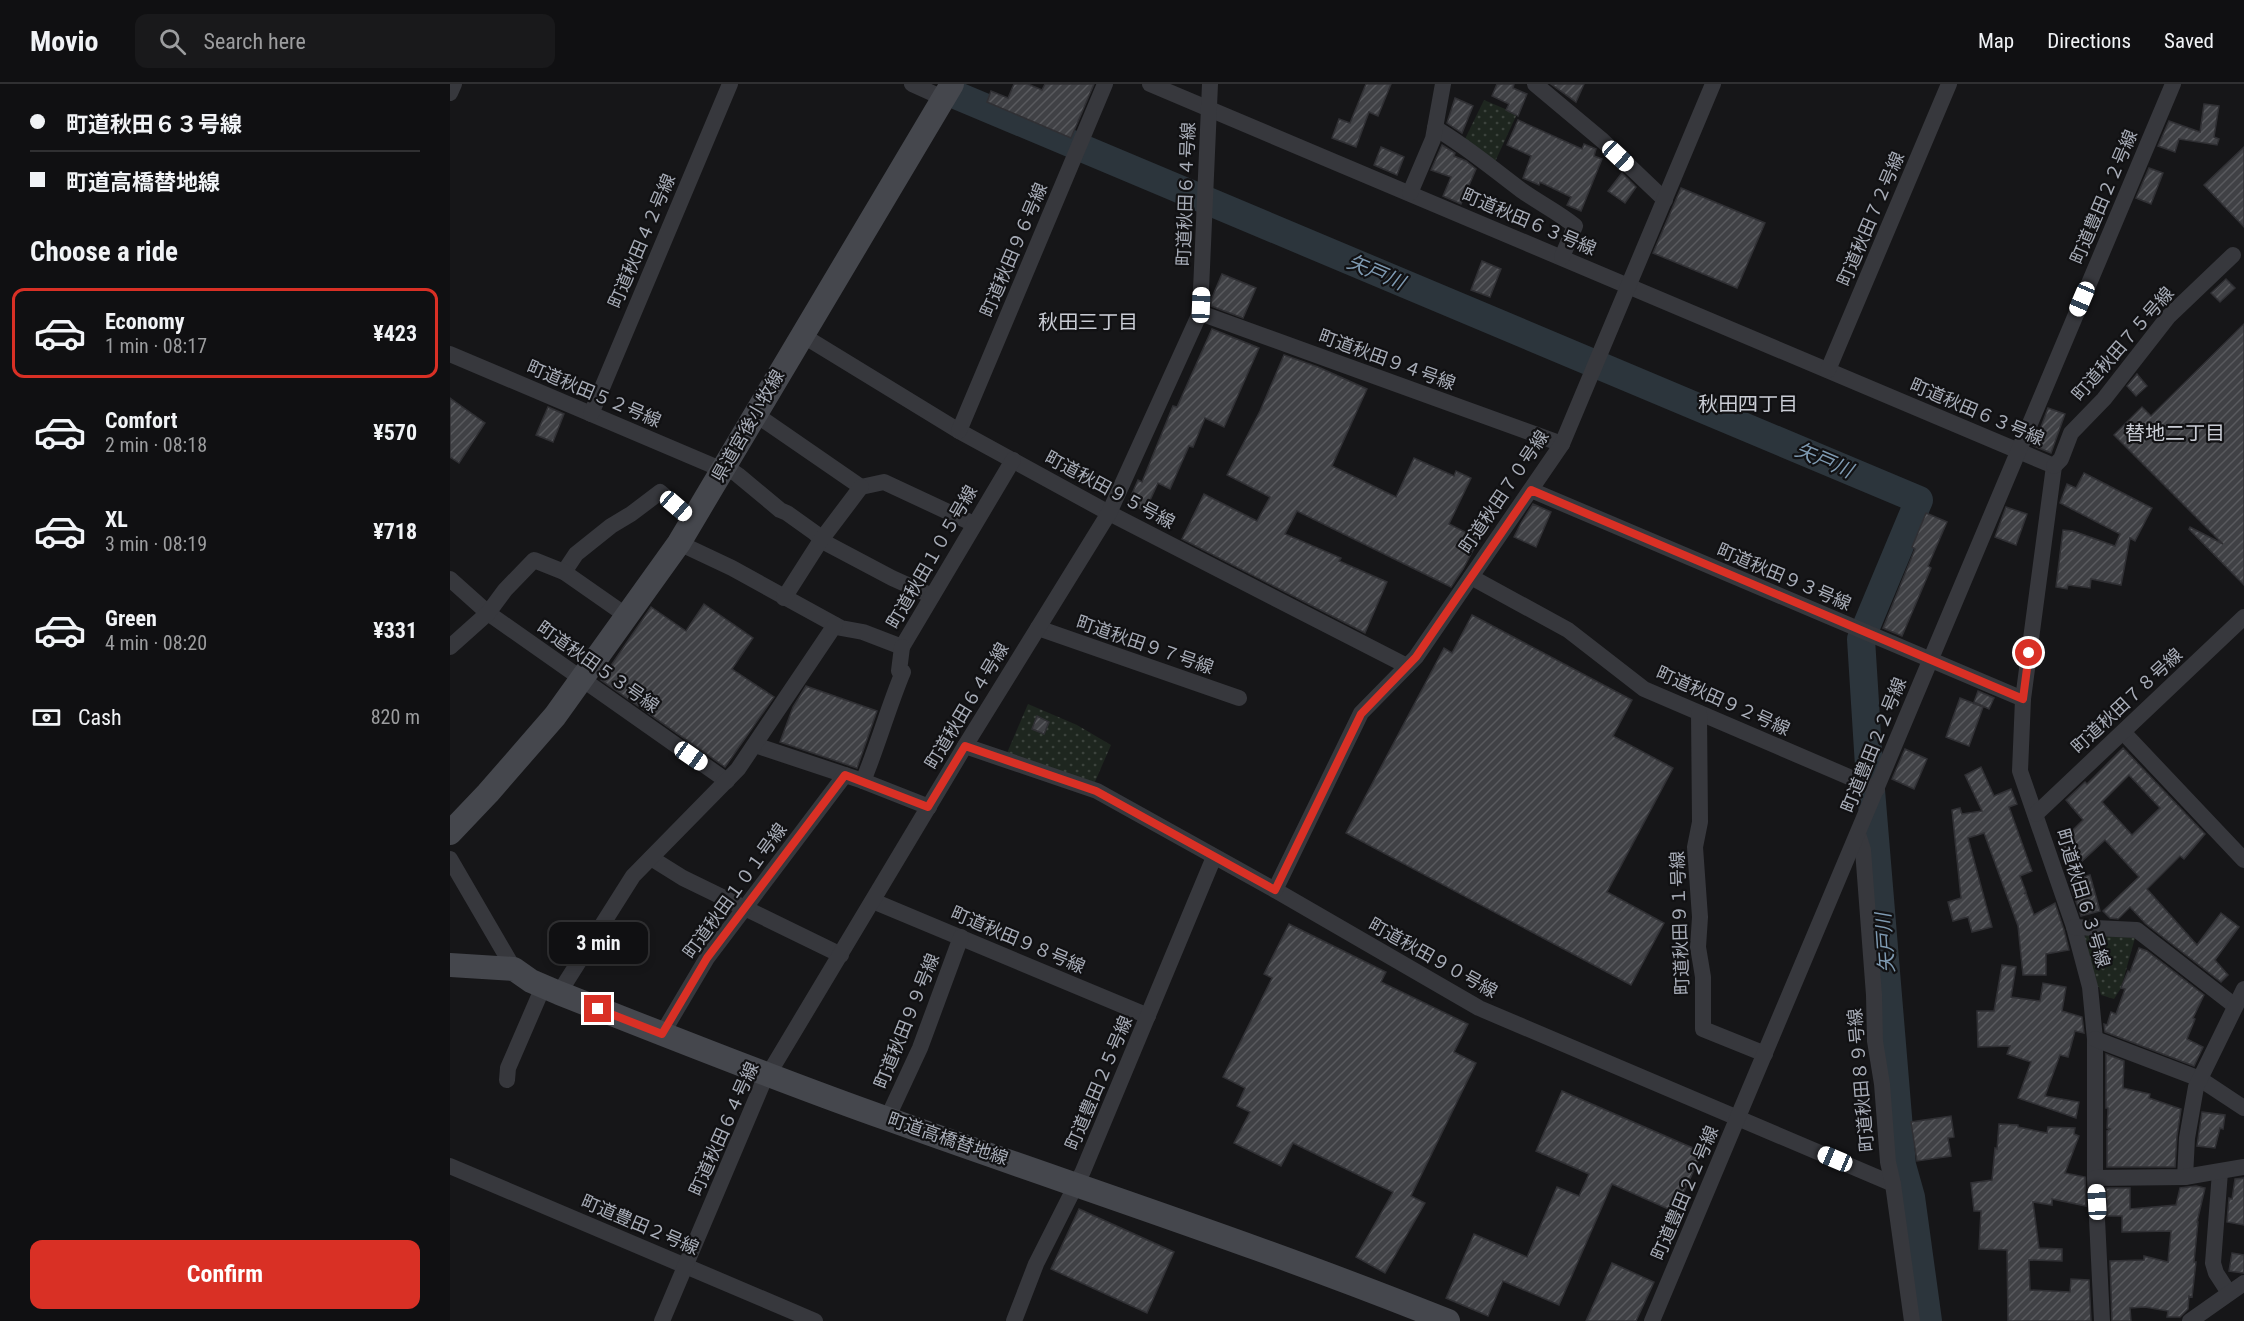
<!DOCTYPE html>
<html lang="en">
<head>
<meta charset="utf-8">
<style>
	:root { --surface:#101012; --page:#19191b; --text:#f1f3f6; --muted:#9c9d9f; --line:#303032; --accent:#d93025 }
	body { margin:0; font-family:"Roboto Condensed","Noto Sans JP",sans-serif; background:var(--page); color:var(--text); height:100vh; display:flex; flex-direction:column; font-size:22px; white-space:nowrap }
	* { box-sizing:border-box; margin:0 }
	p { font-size:20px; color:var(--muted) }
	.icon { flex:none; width:33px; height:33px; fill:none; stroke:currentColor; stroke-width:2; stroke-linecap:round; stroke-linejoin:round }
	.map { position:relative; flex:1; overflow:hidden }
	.panel { display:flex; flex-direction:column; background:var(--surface); width:450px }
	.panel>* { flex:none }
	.banner { display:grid; align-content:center; height:132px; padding:0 30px; background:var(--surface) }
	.end { position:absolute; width:27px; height:27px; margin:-14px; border:8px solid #d93025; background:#fff; box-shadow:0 0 0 3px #fff }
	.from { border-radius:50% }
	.bubble { position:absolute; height:42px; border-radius:12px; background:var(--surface); box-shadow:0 3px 9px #0003,0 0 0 2px var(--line); font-size:20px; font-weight:700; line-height:42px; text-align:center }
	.car { position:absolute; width:18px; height:36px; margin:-18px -9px; border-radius:8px; box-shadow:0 0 4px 2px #0007; background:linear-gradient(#fff 24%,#345 0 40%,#fff 0 76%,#345 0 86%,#fff 0) }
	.banner b { display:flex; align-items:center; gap:21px; height:57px; font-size:22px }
	.banner b+b { border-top:2px solid var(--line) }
	.banner i { width:15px; height:15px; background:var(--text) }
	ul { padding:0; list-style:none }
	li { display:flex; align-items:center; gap:18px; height:90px; margin:0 12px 9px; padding:0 18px; border:3px solid transparent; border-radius:12px }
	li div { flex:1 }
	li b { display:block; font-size:22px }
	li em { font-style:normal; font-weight:700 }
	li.active { border-color:var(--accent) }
	li>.icon { width:54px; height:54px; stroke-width:1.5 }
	h2 { padding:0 30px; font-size:27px; line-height:72px }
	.pay { display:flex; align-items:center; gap:15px; height:66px; padding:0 30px; font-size:22px }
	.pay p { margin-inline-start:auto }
	.cta { display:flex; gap:12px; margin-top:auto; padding:12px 30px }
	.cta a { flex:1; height:69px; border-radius:12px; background:var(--accent); color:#fff; font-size:24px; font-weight:700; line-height:69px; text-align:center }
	header { display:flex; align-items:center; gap:36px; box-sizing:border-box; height:84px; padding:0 30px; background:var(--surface); border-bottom:2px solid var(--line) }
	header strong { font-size:28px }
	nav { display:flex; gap:33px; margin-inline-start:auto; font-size:21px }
	.search { width:420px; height:54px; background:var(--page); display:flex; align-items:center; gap:15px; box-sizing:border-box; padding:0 21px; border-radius:12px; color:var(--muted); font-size:22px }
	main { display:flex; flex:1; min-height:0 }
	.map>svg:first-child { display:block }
</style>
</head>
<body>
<header>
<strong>Movio</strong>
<div class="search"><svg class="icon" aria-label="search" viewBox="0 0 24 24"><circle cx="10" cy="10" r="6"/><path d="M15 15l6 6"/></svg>Search here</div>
<nav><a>Map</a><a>Directions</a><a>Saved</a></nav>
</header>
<main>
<section class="panel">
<div class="banner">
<b><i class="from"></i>町道秋田６３号線</b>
<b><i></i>町道高橋替地線</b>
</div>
<h2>Choose a ride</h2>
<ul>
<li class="active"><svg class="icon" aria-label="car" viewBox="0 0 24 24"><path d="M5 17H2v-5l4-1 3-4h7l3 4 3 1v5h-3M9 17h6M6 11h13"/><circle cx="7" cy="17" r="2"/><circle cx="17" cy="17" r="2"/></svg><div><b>Economy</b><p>1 min · 08:17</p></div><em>¥423</em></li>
<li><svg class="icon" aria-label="car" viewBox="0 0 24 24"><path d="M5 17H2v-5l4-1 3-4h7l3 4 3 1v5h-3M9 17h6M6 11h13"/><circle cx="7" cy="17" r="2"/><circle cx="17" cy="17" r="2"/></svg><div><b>Comfort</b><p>2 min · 08:18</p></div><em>¥570</em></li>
<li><svg class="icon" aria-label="car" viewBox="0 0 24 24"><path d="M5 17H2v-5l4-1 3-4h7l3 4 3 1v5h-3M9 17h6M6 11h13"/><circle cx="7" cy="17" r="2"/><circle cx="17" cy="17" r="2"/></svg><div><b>XL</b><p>3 min · 08:19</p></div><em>¥718</em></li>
<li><svg class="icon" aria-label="car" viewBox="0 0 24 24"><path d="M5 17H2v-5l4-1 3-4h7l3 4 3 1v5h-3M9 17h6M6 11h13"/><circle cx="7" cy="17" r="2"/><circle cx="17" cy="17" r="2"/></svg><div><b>Green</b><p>4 min · 08:20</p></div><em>¥331</em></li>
</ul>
<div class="pay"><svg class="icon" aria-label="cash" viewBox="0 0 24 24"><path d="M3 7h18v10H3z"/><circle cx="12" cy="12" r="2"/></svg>Cash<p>820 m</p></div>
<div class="cta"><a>Confirm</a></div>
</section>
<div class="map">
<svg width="1794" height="1237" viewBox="0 0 1794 1237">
	<defs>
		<pattern id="park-dots" width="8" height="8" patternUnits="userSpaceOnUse" patternTransform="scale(1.5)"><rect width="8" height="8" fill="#1e261f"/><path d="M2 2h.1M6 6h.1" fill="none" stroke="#3c433d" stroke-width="1.8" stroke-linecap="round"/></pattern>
		<pattern id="building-hatch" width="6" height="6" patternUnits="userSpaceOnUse" patternTransform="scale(1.5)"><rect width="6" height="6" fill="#404145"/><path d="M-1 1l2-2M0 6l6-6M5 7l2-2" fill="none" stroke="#595a5e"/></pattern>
	</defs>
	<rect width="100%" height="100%" fill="#161618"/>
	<g fill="url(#park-dots)">
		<polygon points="1034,16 1067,30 1044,80 1014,57"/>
		<polygon points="578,620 627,641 661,661 644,700 557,669"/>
		<polygon points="1638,848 1685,854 1671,904 1664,915 1651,911 1649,903 1644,904 1632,857"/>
	</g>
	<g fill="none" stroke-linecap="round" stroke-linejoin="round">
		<polyline stroke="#2c353c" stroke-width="28" points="508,12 1469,416 1411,555 1419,682 1452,1081 1461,1113 1478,1237"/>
	</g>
	<g fill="url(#building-hatch)" stroke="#303034" stroke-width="1.5" fill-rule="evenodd">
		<polygon points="564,0 578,0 592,6 595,0 644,0 621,54 537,18 541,7 558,14"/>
		<polygon points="916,0 941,0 928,32 919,28 906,63 882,54 889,35 900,39"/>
		<polygon points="1047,0 1064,0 1063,4 1077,10 1068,32 1056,26 1059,20 1042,12"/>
		<polygon points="1101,0 1134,0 1126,18"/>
		<polygon points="1005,14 1023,22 1012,49 997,39"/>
		<polygon points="1754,20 1769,22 1764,53 1769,55 1767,61 1729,55 1725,68 1708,62 1719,37 1750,48"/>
		<polygon points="1068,36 1132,65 1134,60 1146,65 1144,72 1152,75 1131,127 1117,121 1121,113 1090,98 1089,101 1073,94 1081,72 1057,61"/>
		<polygon points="992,61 1005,69 1004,72 1016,77 1026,85 1011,120 993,112 1001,93 981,86"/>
		<polygon points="931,63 954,73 947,91 924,81"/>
		<polygon points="1794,63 1794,143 1754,101"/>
		<polygon points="1699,84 1713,89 1701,120 1686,114"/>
		<polygon points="1172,89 1186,103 1175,119 1158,107"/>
		<polygon points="1231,104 1315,139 1287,204 1203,169"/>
		<polygon points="1032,177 1051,185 1040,213 1021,206"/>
		<polygon points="772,190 806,204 793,234 761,222 761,216"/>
		<polygon points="1776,195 1785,204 1770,218 1761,209"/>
		<polygon points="1794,240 1794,501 1739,445 1740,443 1773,460 1664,351 1692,323 1701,332"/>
		<polygon points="762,245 809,264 774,343 755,334 743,363 739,362 720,405 708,399 695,427 678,419 688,396 692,398 723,322 727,323"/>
		<polygon points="834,271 868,283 917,305 882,382 946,413 964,374 1004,392 1006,387 1021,394 999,440 1029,455 1013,485 1001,503 847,427 835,450 891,474 889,477 937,498 915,549 732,455 754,410 807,437 820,413 777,391 810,327"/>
		<polygon points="1687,290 1697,302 1686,312 1677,302"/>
		<polygon points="0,314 35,339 9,379 0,373"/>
		<polygon points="98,323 114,330 103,358 86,351"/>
		<polygon points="1598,324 1615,330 1601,369 1584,362"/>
		<polygon points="1634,389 1702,424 1685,457 1680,454 1671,501 1641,495 1640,504 1618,501 1617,505 1606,503 1613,446 1623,447 1665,462 1670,450 1610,419 1617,400 1626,404"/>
		<polygon points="1083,420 1101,428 1086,463 1064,453 1071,439"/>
		<polygon points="1556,423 1577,430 1566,461 1545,453"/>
		<polygon points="1476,429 1497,438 1478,482 1481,484 1452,552 1433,544 1465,465 1462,463"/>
		<polygon points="254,520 303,554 282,585 324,613 275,683 151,596 201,523 236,547"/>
		<polygon points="1022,531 1182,616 1163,652 1223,684 1157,808 1214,839 1181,901 896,749 994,564 1002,569"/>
		<polygon points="356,602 427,627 407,684 330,658 343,623"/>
		<polygon points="1528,607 1544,614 1539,625 1524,618"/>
		<polygon points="1510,614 1533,623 1519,662 1496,653"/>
		<polygon points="587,632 599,638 594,650 582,645"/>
		<path d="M1673,664L1755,750L1734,775L1730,772L1697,805L1747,861L1771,829L1789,843L1765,876L1778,891L1771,898L1696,840L1680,823L1668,835L1660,834L1653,827L1689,793L1655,756L1629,780L1610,759L1633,736L1616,716L1635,698L1637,700ZM1679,691L1710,724L1682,751L1652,718Z"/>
		<polygon points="1455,665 1477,675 1464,705 1442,695"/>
		<polygon points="1531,683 1544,712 1561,705 1567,720 1559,723 1582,787 1570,792 1576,808 1574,810 1576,809 1584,831 1605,819 1614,846 1619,866 1596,870 1596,891 1573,891 1568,842 1534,749 1518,754 1542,843 1522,848 1518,833 1503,837 1498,818 1511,814 1502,726 1510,724 1512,730 1532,727 1515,691"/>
		<polygon points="1640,791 1650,827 1631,832 1619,797"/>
		<polygon points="839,840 936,888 931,898 1018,940 1004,968 1026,979 961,1112 975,1119 935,1189 906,1173 943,1108 843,1059 831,1082 784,1059 800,1028 787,1022 795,1004 773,993 822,894 814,890"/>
		<polygon points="1689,864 1697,867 1754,911 1743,934 1745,935 1737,955 1753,963 1744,982 1655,948 1654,940 1657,941 1661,928 1666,930 1675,905 1671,904 1678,887 1680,888"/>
		<polygon points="1552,881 1566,883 1561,913 1590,917 1593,899 1616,903 1612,927 1632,933 1634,949 1625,947 1618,973 1610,971 1595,1012 1629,1018 1626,1034 1568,1014 1581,978 1557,970 1560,962 1528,963 1527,927 1544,927"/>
		<polygon points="1656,970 1674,977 1673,1004 1700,1010 1699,1014 1731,1025 1727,1052 1725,1083 1657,1083 1657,1047 1660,1045 1657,1044 1658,1024 1656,1024"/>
		<polygon points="1112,1007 1252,1068 1225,1128 1162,1100 1109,1221 1053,1197 1038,1232 996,1214 1024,1150 1077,1173 1107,1103 1129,1112 1139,1090 1086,1067"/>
		<polygon points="1752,1028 1775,1031 1773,1045 1770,1044 1765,1064 1747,1062"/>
		<polygon points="1501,1032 1504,1053 1498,1054 1501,1072 1467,1077 1461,1038"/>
		<polygon points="1549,1040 1568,1041 1568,1043 1597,1049 1598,1043 1625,1044 1624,1050 1629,1052 1615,1089 1635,1093 1636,1122 1602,1115 1602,1121 1583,1118 1589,1164 1612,1165 1612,1177 1579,1176 1580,1206 1620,1208 1621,1195 1639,1196 1641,1237 1558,1237 1557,1166 1529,1165 1531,1127 1524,1127 1521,1099 1542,1096 1545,1064 1547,1065"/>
		<polygon points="1794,1094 1794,1141 1777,1138 1779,1114 1782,1115 1785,1095"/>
		<polygon points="1746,1102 1755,1104 1747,1138 1748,1138 1744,1178 1746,1178 1742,1213 1739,1212 1738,1225 1730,1233 1717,1233 1718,1227 1695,1223 1680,1224 1681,1237 1662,1237 1660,1177 1694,1176 1694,1172 1718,1178 1721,1147 1672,1148 1672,1132 1657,1132 1656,1104 1680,1104 1680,1125 1726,1121 1730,1104"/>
		<polygon points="629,1125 724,1168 697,1229 601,1185"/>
		<polygon points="1782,1169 1794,1171 1794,1189 1779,1187"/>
		<polygon points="1162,1179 1204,1198 1186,1237 1136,1237"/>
	</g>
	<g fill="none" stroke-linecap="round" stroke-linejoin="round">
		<g stroke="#37383d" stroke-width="16">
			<polyline points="462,0 493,14"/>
			<polyline points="700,0 1604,382 1573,615 1570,687 1624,843 1640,903 1645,955 1645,1094 1652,1237"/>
			<polyline points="1085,0 1153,57 1215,116"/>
			<polyline points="0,9 4,0"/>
			<path d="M985,44C1016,62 1043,85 1071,106C1089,119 1108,128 1125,142L1112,173"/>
			<polyline points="960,109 983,55 993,0"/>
			<polyline points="750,229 1112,360"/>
			<polyline points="352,251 509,347 659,429 957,582"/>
			<polyline points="0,270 273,386"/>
			<polyline points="1378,286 1499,0"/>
			<polyline points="141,330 280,0"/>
			<polyline points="305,330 411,403 434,398 524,440"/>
			<polyline points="509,347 655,0"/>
			<polyline points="275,382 288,391 330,426 337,429 365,449 374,458 442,494 482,512"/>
			<polyline points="1604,382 1611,375 1621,349 1654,315 1718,233 1783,171"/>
			<polyline points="1081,406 1573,615"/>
			<polyline points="229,459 282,484 391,544 413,548 452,563 563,376"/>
			<polyline points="114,488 126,470 161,442 181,430 210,408 243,436"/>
			<polyline points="1021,493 1118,546 1194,605 1427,705"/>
			<polyline points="0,495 38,529 277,697"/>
			<polyline points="334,514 371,456 411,403"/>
			<polyline points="588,544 789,614"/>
			<polyline points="0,563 38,529 55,506 84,476 114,488 177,532"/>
			<polyline points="1249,629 1250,738 1245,763 1250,833 1248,863 1253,893 1253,945 1315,970"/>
			<polyline points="1673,648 1794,776"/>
			<polyline points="305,661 413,697 479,723"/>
			<polyline points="515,662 647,707 825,806 1029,924 1443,1100"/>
			<path d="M413,697C428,661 438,624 453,588L449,587L452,563"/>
			<polyline points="1586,730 1794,533"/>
			<polyline points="1408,750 1413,766 1424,911 1425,957 1432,1000 1438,1078 1443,1100 1462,1237"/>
			<polyline points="201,774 233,794 391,871"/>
			<polyline points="0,775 64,885"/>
			<polyline points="825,806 911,629 966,573 1112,360 1263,0"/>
			<polyline points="423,817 698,932"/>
			<polyline points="1624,843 1687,846 1785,922"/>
			<polyline points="109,909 183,792 288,685 385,541"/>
			<polyline points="212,950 257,874 395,691"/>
			<polyline points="1645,955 1750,995 1794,1024"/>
			<polyline points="57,996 58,984 93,903"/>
			<polyline points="437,1035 470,964 511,853"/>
			<polyline points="0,1082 365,1237"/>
			<polyline points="1770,1088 1763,1179 1766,1189 1779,1209"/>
			<polyline points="1735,1093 1737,1054 1746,1003 1794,905"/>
			<polyline points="1645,1094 1735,1093 1794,1083"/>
			<polyline points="212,1237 312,1001 515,662 659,429 750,229 760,0"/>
			<polyline points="564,1237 586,1180 633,1087 764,773"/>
			<polyline points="1202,1237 1723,0"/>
			<polyline points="1740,1237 1794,1199"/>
		</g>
		<g stroke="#45474d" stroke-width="24">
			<polyline points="0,749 38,709 105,632 229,459 502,0"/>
			<path d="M0,881L64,885L81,897L109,909C218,952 327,996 438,1035C625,1102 814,1163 998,1237"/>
		</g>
	</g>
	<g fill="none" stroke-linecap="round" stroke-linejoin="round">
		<polyline stroke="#d93025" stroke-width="8" points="148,925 212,950 257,874 395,691 478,723 515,662 646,707 825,806 911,630 966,573 1081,406 1573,615 1579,569"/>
	</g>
	<g text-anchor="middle" stroke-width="4.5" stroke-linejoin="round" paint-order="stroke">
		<g font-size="18" fill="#a8adb8" stroke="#111113">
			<text transform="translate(736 110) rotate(-88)" y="6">町道秋田６４号線</text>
			<text transform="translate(1654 113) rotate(-67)" y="6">町道豊田２２号線</text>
			<text transform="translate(1421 135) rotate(-67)" y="6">町道秋田７２号線</text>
			<text transform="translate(1079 138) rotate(23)" y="6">町道秋田６３号線</text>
			<text transform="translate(192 157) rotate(-67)" y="6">町道秋田４２号線</text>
			<text transform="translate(564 166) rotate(-67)" y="6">町道秋田９６号線</text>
			<text transform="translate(1673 260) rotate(-49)" y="6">町道秋田７５号線</text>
			<text transform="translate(937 276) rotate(20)" y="6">町道秋田９４号線</text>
			<text transform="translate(144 310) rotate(23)" y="6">町道秋田５２号線</text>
			<text transform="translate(1527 328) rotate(23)" y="6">町道秋田６３号線</text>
			<text transform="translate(298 342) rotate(-60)" y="6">県道宮後小牧線</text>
			<text transform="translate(660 406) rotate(28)" y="6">町道秋田９５号線</text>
			<text transform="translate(1054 408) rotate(-56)" y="6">町道秋田７０号線</text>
			<text transform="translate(482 473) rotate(-60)" y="6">町道秋田１０５号線</text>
			<text transform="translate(1334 493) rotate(23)" y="6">町道秋田９３号線</text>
			<text transform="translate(695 561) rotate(19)" y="6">町道秋田９７号線</text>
			<text transform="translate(148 583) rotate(35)" y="6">町道秋田５３号線</text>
			<text transform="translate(1273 617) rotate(24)" y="6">町道秋田９２号線</text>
			<text transform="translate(1677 617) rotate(-43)" y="6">町道秋田７８号線</text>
			<text transform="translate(517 622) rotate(-59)" y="6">町道秋田６４号線</text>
			<text transform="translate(1424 661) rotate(-68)" y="6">町道豊田２２号線</text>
			<text transform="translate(285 807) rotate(-54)" y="6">町道秋田１０１号線</text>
			<text transform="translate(1633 814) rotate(73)" y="6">町道秋田６３号線</text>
			<text transform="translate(1230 839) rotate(-92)" y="6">町道秋田９１号線</text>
			<text transform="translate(568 856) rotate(23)" y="6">町道秋田９８号線</text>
			<text transform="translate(983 874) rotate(29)" y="6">町道秋田９０号線</text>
			<text transform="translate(457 937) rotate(-68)" y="6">町道秋田９９号線</text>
			<text transform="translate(1411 996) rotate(-95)" y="6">町道秋田８９号線</text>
			<text transform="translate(649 999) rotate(-67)" y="6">町道豊田２５号線</text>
			<text transform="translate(274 1045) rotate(-66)" y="6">町道秋田６４号線</text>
			<text transform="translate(498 1055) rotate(19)" y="6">町道高橋替地線</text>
			<text transform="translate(1235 1109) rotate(-67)" y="6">町道豊田２２号線</text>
			<text transform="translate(190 1141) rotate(23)" y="6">町道豊田２号線</text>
		</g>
		<g font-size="20" font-style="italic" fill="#7f9bb3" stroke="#111113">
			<text transform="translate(926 188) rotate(23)" y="7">矢戸川</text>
			<text transform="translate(1374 376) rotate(23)" y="7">矢戸川</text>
			<text transform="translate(1435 859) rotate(-94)" y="7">矢戸川</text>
		</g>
		<g font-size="20" fill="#c9ccd4" stroke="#111113">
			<text x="638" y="245">秋田三丁目</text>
			<text x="1298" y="327">秋田四丁目</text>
			<text x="1725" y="356">替地二丁目</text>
		</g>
	</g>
</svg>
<i class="end from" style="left:1579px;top:569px"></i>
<i class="end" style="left:148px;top:925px"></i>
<div class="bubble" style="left:99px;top:838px;width:99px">3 min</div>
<i class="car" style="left:1168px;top:72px;rotate:133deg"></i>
<i class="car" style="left:1632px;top:215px;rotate:203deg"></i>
<i class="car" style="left:751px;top:221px;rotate:2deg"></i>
<i class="car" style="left:226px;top:422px;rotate:131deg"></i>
<i class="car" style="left:241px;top:672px;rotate:125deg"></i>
<i class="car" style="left:1385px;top:1075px;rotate:293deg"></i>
<i class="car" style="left:1647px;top:1118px;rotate:357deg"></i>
</div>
</main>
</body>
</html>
